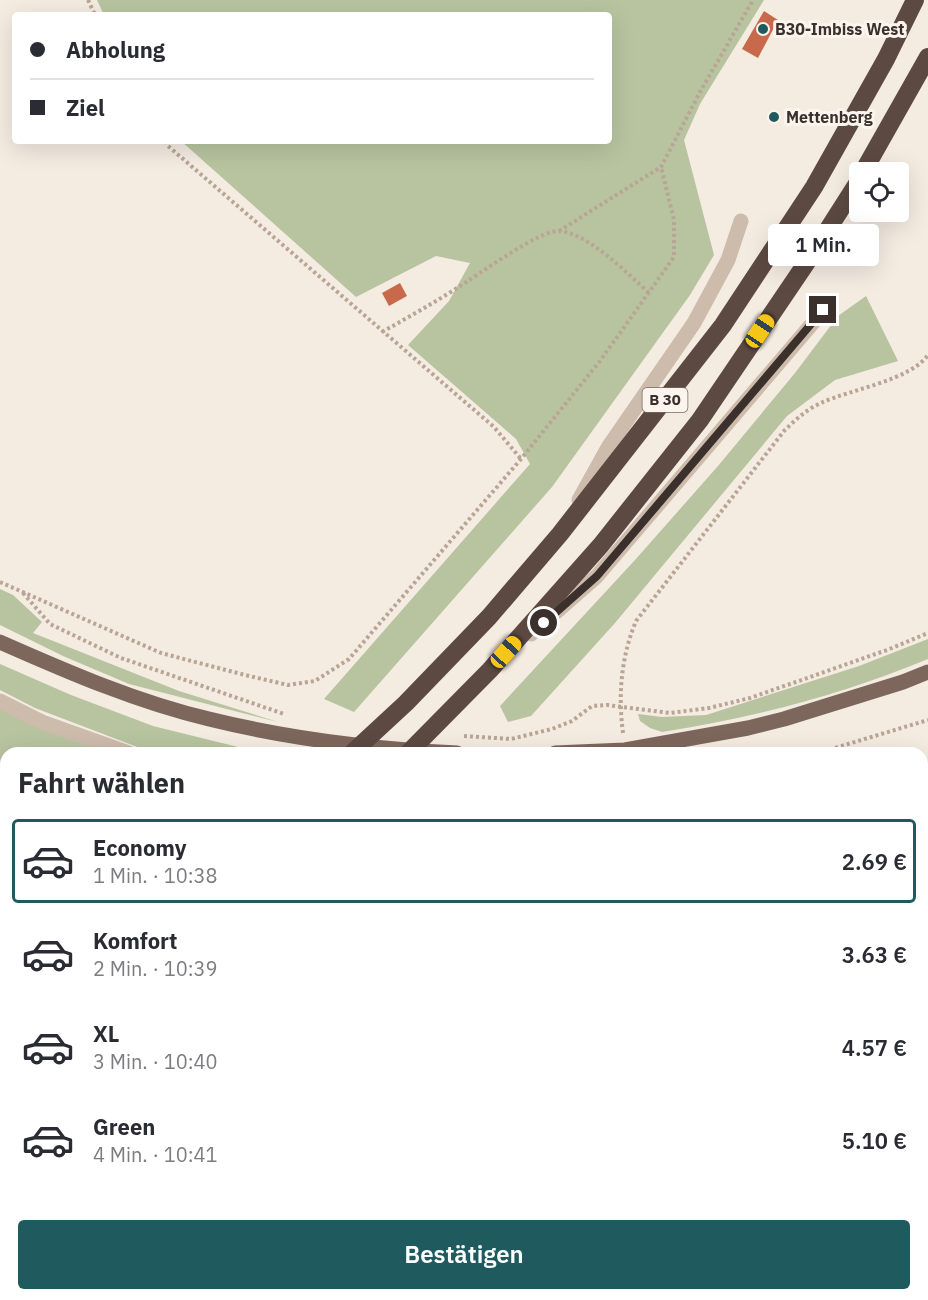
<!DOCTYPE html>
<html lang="de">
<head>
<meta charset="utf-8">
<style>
	:root { --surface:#fff; --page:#f7f7f7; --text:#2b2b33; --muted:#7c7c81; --line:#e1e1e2; --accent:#1f5a5e }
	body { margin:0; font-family:"IBM Plex Sans",sans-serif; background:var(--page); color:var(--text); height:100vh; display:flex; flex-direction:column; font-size:22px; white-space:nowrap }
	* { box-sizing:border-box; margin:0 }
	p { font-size:20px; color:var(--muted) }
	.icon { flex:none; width:33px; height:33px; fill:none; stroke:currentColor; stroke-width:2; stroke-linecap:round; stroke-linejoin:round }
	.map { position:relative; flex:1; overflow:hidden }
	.details { position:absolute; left:0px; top:747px; width:928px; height:554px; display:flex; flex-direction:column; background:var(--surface); border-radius:18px 18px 0 0; box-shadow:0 6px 24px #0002 }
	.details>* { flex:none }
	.guide { position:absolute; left:12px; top:12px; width:600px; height:132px; border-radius:6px; box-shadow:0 6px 24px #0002; display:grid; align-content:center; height:132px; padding:0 18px; background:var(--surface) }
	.buttons { position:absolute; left:849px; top:162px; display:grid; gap:12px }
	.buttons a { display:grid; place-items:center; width:60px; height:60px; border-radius:6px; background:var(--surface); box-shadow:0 6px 24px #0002; font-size:30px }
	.end { position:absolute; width:27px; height:27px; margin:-14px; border:8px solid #3b302b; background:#fff; box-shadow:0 0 0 3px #fff }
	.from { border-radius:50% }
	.bubble { position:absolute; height:42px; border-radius:6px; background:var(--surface); box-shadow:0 6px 24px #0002; font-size:20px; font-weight:600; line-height:42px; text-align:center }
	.car { position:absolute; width:18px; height:36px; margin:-18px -9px; border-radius:8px; box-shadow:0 0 4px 2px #0007; background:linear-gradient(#f5c518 24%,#345 0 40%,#f5c518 0 76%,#345 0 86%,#f5c518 0) }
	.guide b { display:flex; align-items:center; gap:21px; height:57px; font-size:22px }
	.guide b+b { border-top:2px solid var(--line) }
	.guide i { width:15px; height:15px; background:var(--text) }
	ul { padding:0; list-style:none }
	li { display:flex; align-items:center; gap:18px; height:84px; margin:0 12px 9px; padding:0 6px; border:3px solid transparent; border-radius:6px }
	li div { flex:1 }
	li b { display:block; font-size:22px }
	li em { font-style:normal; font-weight:600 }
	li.active { border-color:var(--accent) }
	li>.icon { width:54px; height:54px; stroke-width:1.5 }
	h2 { padding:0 18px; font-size:27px; line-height:72px }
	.cta { display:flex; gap:12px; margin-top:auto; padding:12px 18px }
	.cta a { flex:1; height:69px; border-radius:6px; background:var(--accent); color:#fff; font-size:24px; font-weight:600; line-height:69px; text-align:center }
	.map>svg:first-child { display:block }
</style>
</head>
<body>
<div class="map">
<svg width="928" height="1300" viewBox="0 0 928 1300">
	<rect width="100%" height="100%" fill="#f4ebe1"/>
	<g fill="#b8c4a0">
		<polygon points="97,0 764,0 700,104 684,140 714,255 690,295 552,487 354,712 324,699 530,464 516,439 408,345 449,301 470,263 436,256 356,297 181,141 609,141 609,15 104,15"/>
		<polygon points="866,296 898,361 835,380 787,416 615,623 531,716 508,722 500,706 635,560 718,466 795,373 838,316"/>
		<polygon points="0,589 13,595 42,622 33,633 179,691 278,722 129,684 63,656 0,625"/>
		<path d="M928,639V659C844,694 753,718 662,732L650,728L640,721L638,714L662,717L706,715L859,666Z"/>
		<polygon points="0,664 71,695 153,726 246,749 243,753 162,753 140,748 35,708 0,690"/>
		<polygon points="0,708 107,753 6,753 6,983 0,987"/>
		<polygon points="923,1255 928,1259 928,1300 123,1300 125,1294 922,1294"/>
	</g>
	<g fill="#c8694b">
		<polygon points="764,11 778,20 758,58 742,49"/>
		<polygon points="400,283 407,296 389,306 382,293"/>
	</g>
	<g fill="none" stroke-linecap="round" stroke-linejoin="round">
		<g stroke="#b9a596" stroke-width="4" stroke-dasharray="3 3" stroke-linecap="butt">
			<polyline points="88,0 95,15"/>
			<polyline points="165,141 168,146 494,427 521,459"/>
			<polyline points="559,231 661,167 700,92 753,0"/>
			<path d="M382,332C407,318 432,304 457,288C477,276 540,229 560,231C589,234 628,274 649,293"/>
			<polyline points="0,582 161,653 245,675 288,685 315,681 349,659 521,459 600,361 674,257 674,220 661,167"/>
			<polyline points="23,593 50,624 121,658 284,714"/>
			<path d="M623,733C618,695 621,657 636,621L784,431C795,420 807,409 821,403C851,389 909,381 928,355"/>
			<polyline points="464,736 511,739 552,729 572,721 592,706 607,705 670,713 709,708 750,698 887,650 928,633"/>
			<polyline points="818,753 928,720"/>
			<polyline points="0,993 6,988"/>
			<polyline points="0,1161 6,1157"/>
			<polyline points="116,1300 117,1294"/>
		</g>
		<g stroke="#cdbbac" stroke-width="15">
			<polyline points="579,500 609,446 694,323 728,260 741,221"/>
			<polyline points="531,634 597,576 823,311"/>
			<polyline points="0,701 42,722 129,753"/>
			<polyline points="922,1241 928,1245"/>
		</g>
		<g stroke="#7d675c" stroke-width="15">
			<path d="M0,642C68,672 137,702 209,719C290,739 374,749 457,753"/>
			<polyline points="555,753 625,750 748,728 784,719 903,682 928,672"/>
		</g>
		<g stroke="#5c4a42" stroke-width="18">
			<polyline points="863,172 928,57"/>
			<polyline points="352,753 406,703 489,617 560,534 723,325 814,187 886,59 915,0"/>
			<polyline points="408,753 490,670 601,545 700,420 809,259 860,179"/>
			<polyline points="0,1052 6,1048"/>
			<polyline points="0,1102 6,1098"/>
		</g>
	</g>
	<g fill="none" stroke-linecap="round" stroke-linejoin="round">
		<polyline stroke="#3b302b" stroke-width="8" points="544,623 597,576 823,310"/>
	</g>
	<g fill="#1f5a5e" stroke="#fbf5ee" stroke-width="2">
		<circle cx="763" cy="29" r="6"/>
		<circle cx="774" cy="117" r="6"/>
	</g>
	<g text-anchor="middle" stroke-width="6" stroke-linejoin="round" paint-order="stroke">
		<rect fill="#fbf5ee" stroke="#756b66" stroke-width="1.5" x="642.5" y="388" width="45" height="24" rx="4.5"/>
		<g font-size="15" font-weight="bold" fill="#3b302b">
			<text x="665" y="405">B 30</text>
		</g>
		<g font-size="16" font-weight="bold" fill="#3b302b" stroke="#fbf5ee" text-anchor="start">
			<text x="775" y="35">B30-Imbiss West</text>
			<text x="786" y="123">Mettenberg</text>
		</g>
	</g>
</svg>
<div class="buttons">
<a><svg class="icon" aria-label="locate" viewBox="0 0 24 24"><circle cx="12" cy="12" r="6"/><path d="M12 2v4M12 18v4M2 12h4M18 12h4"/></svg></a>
</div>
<i class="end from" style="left:544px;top:623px"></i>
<i class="end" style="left:823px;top:310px"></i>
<div class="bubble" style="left:768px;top:224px;width:111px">1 Min.</div>
<i class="car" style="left:760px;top:331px;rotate:34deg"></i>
<i class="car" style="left:506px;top:652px;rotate:42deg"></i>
<div class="guide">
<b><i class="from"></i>Abholung</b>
<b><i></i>Ziel</b>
</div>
<section class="details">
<h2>Fahrt wählen</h2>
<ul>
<li class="active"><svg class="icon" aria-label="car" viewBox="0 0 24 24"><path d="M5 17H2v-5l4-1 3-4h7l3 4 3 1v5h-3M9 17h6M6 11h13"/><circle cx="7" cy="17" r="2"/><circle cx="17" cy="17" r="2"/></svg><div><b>Economy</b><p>1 Min. · 10:38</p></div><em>2.69 €</em></li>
<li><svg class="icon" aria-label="car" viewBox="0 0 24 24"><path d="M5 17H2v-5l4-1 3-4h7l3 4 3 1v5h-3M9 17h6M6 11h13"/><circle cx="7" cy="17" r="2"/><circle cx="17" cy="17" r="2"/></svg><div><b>Komfort</b><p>2 Min. · 10:39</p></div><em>3.63 €</em></li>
<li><svg class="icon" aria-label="car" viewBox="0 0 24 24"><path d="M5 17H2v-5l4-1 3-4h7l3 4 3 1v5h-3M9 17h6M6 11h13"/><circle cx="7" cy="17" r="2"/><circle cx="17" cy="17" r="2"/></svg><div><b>XL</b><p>3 Min. · 10:40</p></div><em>4.57 €</em></li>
<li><svg class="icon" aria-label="car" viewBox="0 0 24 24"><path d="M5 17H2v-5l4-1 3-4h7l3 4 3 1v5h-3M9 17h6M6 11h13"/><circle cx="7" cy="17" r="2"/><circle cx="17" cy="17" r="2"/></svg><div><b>Green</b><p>4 Min. · 10:41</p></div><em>5.10 €</em></li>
</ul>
<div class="cta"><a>Bestätigen</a></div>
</section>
</div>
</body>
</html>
